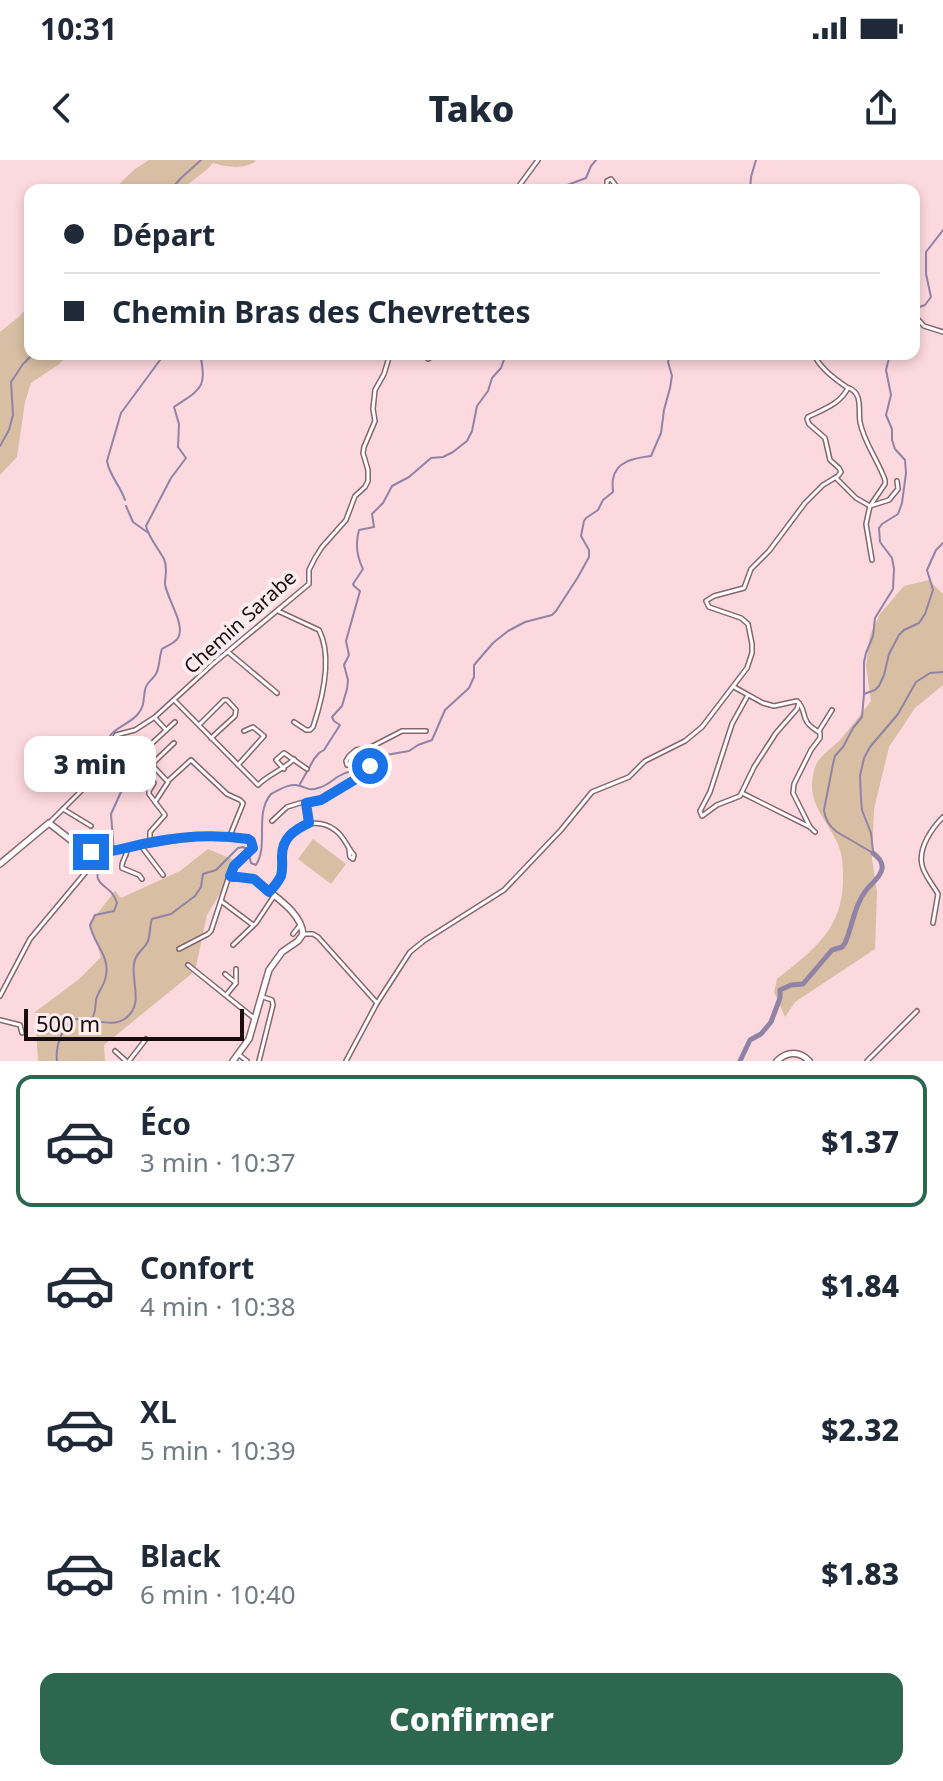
<!DOCTYPE html>
<html lang="fr">
<head>
<meta charset="utf-8">
<style>
	:root { --surface:#fff; --page:#f6f6f7; --text:#1f2937; --muted:#747a83; --line:#e0e1e3; --accent:#2e6750 }
	body { margin:0; font-family:"Noto Sans",sans-serif; background:var(--page); color:var(--text); height:100vh; display:flex; flex-direction:column; font-size:30px; white-space:nowrap }
	* { box-sizing:border-box; margin:0 }
	p { font-size:26px; color:var(--muted) }
	.icon { flex:none; width:44px; height:44px; fill:none; stroke:currentColor; stroke-width:2; stroke-linecap:round; stroke-linejoin:round }
	.map { position:relative; height:901px; overflow:hidden }
	.sheet { display:flex; flex-direction:column; background:var(--surface); flex:1 }
	.sheet>* { flex:none }
	.top-card { position:absolute; left:24px; top:24px; width:896px; height:176px; border-radius:16px; box-shadow:0 4px 12px #0003; display:grid; align-content:center; height:176px; padding:0 40px; background:var(--surface) }
	.scale { position:absolute; left:24px; bottom:20px; width:220px; box-sizing:border-box; padding-left:8px; border:4px solid #180c0e; border-top:0; font-size:22px; line-height:28px; white-space:nowrap; color:#180c0e; -webkit-text-stroke:6px #fbecef; paint-order:stroke }
	.end { position:absolute; width:36px; height:36px; margin:-18px; border:10px solid #1a73e8; background:#fff; box-shadow:0 0 0 4px #fff }
	.from { border-radius:50% }
	.bubble { position:absolute; height:56px; border-radius:16px; background:var(--surface); box-shadow:0 4px 12px #0003; font-size:26px; font-weight:800; line-height:56px; text-align:center }
	.top-card b { display:flex; align-items:center; gap:28px; height:76px; font-size:30px }
	.top-card b+b { border-top:2px solid var(--line) }
	.top-card i { width:20px; height:20px; background:var(--text) }
	ul { padding:14px 0 0; list-style:none }
	li { display:flex; align-items:center; gap:24px; height:132px; margin:0 16px 12px; padding:0 24px; border:4px solid transparent; border-radius:16px }
	li div { flex:1 }
	li b { display:block; font-size:30px }
	li em { font-style:normal; font-weight:800 }
	li.current { border-color:var(--accent) }
	li>.icon { width:72px; height:72px; stroke-width:1.5 }
	.cta { display:flex; gap:16px; margin-top:auto; padding:16px 40px }
	.cta a { flex:1; height:92px; border-radius:16px; background:var(--accent); color:#fff; font-size:32px; font-weight:800; line-height:92px; text-align:center }
	.status { display:flex; justify-content:space-between; align-items:center; height:56px; padding:0 40px; background:var(--surface); direction:ltr }
	.status svg { height:22px; fill:currentColor }
	header { display:flex; justify-content:space-between; align-items:center; height:104px; padding:0 40px; background:var(--surface); font-size:36px; font-weight:800 }
	.map>svg:first-child { display:block }
</style>
</head>
<body>
<div class="status"><b>10:31</b><svg viewBox="0 0 49 12"><path d="M0 12V9h3v3zM5 12V6h3v6zM10 12V3h3v9zM15 12V0h3v12zM26 1h20v11H26zM47 4h2v5h-2z"/></svg></div>
<header><svg class="icon" aria-label="back" viewBox="0 0 24 24"><path d="M15 5l-7 7 7 7"/></svg>Tako<svg class="icon" aria-label="share" viewBox="0 0 24 24"><path d="M12 15V3M7 8l5-5 5 5M5 13v7h14v-7"/></svg></header>
<div class="map">
<svg width="943" height="901" viewBox="0 0 943 901">
	<rect width="100%" height="100%" fill="#fcd9df"/>
	<g fill="#d8bfa4">
		<path d="M149,0H253L256,1C244,10 226,7 213,3C205,14 191,19 183,30H113L135,9Z"/>
		<polygon points="30,143 30,194 69,194 59,204 31,223 25,242 17,297 0,315 0,172 21,155"/>
		<path d="M929,420L943,434V525L915,548L889,587L874,649L872,699L877,732L875,789L795,842L785,857L774,832L777,819C815,789 844,768 843,716C843,703 842,692 836,680C822,653 805,640 815,607C819,596 832,588 840,580C851,567 861,554 871,541L866,506L870,475L880,454L904,426Z"/>
		<polygon points="313,679 346,704 331,724 298,699"/>
		<polygon points="208,689 239,702 207,755 195,811 104,885 105,901 38,901 35,852 78,820 101,797 90,763 115,731 121,738 180,711"/>
	</g>
	<g fill="none" stroke-linecap="round" stroke-linejoin="round">
		<g stroke="#9183a6" stroke-width="2">
			<polyline points="171,30 180,19 201,0"/>
			<polyline points="554,30 586,18 591,6 596,0"/>
			<polyline points="750,30 751,17 756,0"/>
			<polyline points="914,149 925,145 931,137 926,114 926,92 943,70"/>
			<polyline points="0,286 9,270 13,255 11,222 23,204 33,194"/>
			<path d="M125,340C121,327 109,315 107,301L121,253L163,196"/>
			<polyline points="126,346 133,362 147,372"/>
			<polyline points="864,534 864,502 866,493 873,476 875,458 893,429 894,409 892,398 880,382 879,368 882,364 898,354 902,343 906,313 905,300 895,289 892,280 892,269 886,255 891,235 886,210 890,194"/>
			<path d="M300,624L314,599L319,593L324,590L340,565L334,561L332,557L342,546L347,529L348,520L344,505L349,495L346,481L360,431L354,426L353,424L363,409C357,397 355,384 359,370L374,367L372,354L383,343L392,326L409,317L431,298L443,297L453,292L467,281L472,271L477,246L488,231L492,218L501,208L506,194"/>
			<polyline points="873,691 871,673 862,650 861,639 860,616 864,598 870,587 898,554 916,522 930,513 943,512"/>
			<path d="M873,693L837,672C829,666 825,660 824,650L833,604L835,596L843,587L853,568L862,557L864,534L875,530L879,526L884,515L889,494L899,475L904,470L919,463L925,454L933,430L927,410L936,390L943,383"/>
			<path d="M249,695L251,703L256,705C269,685 254,654 271,634C279,630 291,622 300,626C308,628 309,631 318,628C327,626 332,620 339,616C352,608 368,608 382,609L386,595L409,591L418,585L432,580L445,550L469,528L474,517V505L493,483L508,471L525,462L552,455L556,451L578,417L589,397V390L581,376L584,361L586,358L598,350L603,340L613,332C613,328 612,323 613,319C616,300 637,298 651,296L661,273L664,250L670,228L672,216L668,202L670,194"/>
			<path d="M92,859C96,852 95,848 96,840C98,831 105,825 106,815C110,796 93,783 90,765L95,755L114,751L117,743C110,720 88,730 102,699L114,692L111,654L126,621L123,595L111,586L106,585C109,568 128,566 138,554C145,545 143,540 145,530C146,523 152,520 156,514C160,506 159,497 162,489C167,486 175,483 178,478C186,465 167,439 165,424C165,415 168,408 164,399C158,388 149,378 146,366L171,318L186,298L178,287L179,264L174,247C200,229 208,229 200,194"/>
			<path d="M57,901C56,892 57,885 61,876C74,839 104,875 126,858C144,844 131,822 134,804C135,794 142,791 147,783C151,776 149,767 152,759L171,754L195,736L201,727L203,714L216,710L238,688L243,687L247,689"/>
		</g>
		<path stroke="#9183a6" stroke-width="5" d="M740,901L750,880L761,874L771,862L780,838V830L791,825L803,824L832,790L842,787L845,783C853,765 854,745 867,729C872,723 880,718 882,709C883,702 879,698 873,693"/>
		<defs>
			<g id="minor">
				<polyline points="516,30 538,0"/>
				<polyline points="607,30 607,21 611,19 619,30"/>
				<polyline points="914,155 924,166 943,172"/>
				<polyline points="423,194 428,199 435,194"/>
				<polyline points="852,194 858,196 863,194"/>
				<path d="M849,228C863,234 858,249 860,262C864,283 878,300 885,320V324L870,346L866,364L872,400"/>
				<polyline points="836,318 856,338 870,346 889,340 898,329 897,321"/>
				<path d="M278,451L319,470C333,497 322,540 313,567L310,570H306L294,562"/>
				<polyline points="228,492 277,533"/>
				<path d="M734,527L763,543L774,546L797,541C805,548 802,554 807,562C810,567 815,569 820,573V578L811,590L794,624L793,633L810,667"/>
				<polyline points="748,535 732,564 710,632 700,651 702,656 717,645 740,636 754,607 776,573 797,549 799,543"/>
				<path d="M174,540L258,625C269,614 283,610 294,599"/>
				<polyline points="155,558 166,570"/>
				<polyline points="200,564 224,540 227,540 236,550 235,556 211,578"/>
				<polyline points="819,571 832,550"/>
				<polyline points="148,587 175,562"/>
				<polyline points="238,605 264,576 253,567 244,571"/>
				<polyline points="284,609 276,600 284,593 307,609"/>
				<polyline points="145,615 154,623 149,631 149,634 165,655 150,672 150,682"/>
				<polyline points="169,620 191,600 227,634 240,640 243,643 242,646 229,678"/>
				<polyline points="742,633 810,667 815,672"/>
				<polyline points="155,642 168,622 154,607 153,603 174,583"/>
				<polyline points="306,643 309,663"/>
				<polyline points="63,649 91,666"/>
				<polyline points="272,661 287,647 300,643 321,640 366,613 370,606 367,600 347,605 346,601 349,596 356,590 371,587 402,571 426,571"/>
				<path d="M50,662L107,605C112,596 110,585 116,575L135,570L155,557L214,503L309,424V410L315,398L322,387L346,360L355,336L365,327L368,321V310L363,293L364,287L375,261L373,249L375,230L384,214L390,194"/>
				<polyline points="141,686 163,715"/>
				<path d="M127,687C128,696 121,700 122,708L139,715L142,719"/>
				<path d="M269,732C289,709 276,708 283,686C291,664 317,657 335,670C344,676 347,687 354,695L353,699L350,697L349,689"/>
				<polyline points="221,741 253,765"/>
				<path d="M933,763L938,734C933,725 924,715 922,705C918,688 932,668 943,657"/>
				<polyline points="293,774 300,765"/>
				<polyline points="303,774 313,774 318,777 377,843"/>
				<polyline points="233,785 256,763 274,736"/>
				<polyline points="179,789 208,774 211,771 229,716"/>
				<polyline points="188,805 255,859"/>
				<polyline points="225,814 236,823"/>
				<polyline points="227,834 236,823 236,809"/>
				<polyline points="0,836 30,779 91,706 96,695"/>
				<polyline points="0,860 20,865 22,873"/>
				<polyline points="115,891 126,901"/>
				<polyline points="238,894 247,901"/>
				<polyline points="129,901 146,879"/>
				<polyline points="259,901 273,845 272,840 263,837"/>
				<path d="M346,901L377,843L410,792L425,780L504,730L561,670L592,632L629,617L645,601L685,581L702,567L747,508L752,493V484L748,464L741,458L709,447L706,441L714,436L744,428L751,409L769,391L805,343L823,325L838,316L841,312L839,308L830,300L825,278L809,264L807,259L808,257C824,249 840,244 848,228C836,220 819,208 814,194"/>
				<polyline points="867,901 917,851"/>
			</g>
			<path id="tertiary" d="M777,901C787,891 800,891 809,901"/>
			<path id="secondary" d="M0,704L49,663L81,688L97,693L194,676L239,677L251,681L253,686C248,698 233,702 230,716L232,718H250L257,721C273,736 301,751 303,774L298,781L282,792L269,810L249,879L233,901"/>
		</defs>
		<use href="#minor" stroke="#85666c" stroke-width="6"/>
		<use href="#tertiary" stroke="#85666c" stroke-width="8"/>
		<use href="#secondary" stroke="#85666c" stroke-width="8"/>
		<use href="#minor" stroke="#fff" stroke-width="3"/>
		<use href="#tertiary" stroke="#fff" stroke-width="5"/>
		<use href="#secondary" stroke="#fff" stroke-width="5"/>
	</g>
	<g fill="none" stroke-linecap="round" stroke-linejoin="round">
		<path stroke="#1a73e8" stroke-width="10" d="M91,692C111,694 133,685 153,682C184,676 216,674 248,679L251,681L253,688L234,706L230,716L254,719L269,732C274,727 278,722 281,716C283,709 282,703 282,696C282,678 294,670 309,663L306,643L321,640L366,613L370,606"/>
	</g>
	<g text-anchor="middle" stroke-width="8" stroke-linejoin="round" paint-order="stroke">
		<g font-size="20" fill="#180c0e" stroke="#fbecef">
			<text transform="translate(240 462) rotate(-42)" y="7">Chemin Sarabe</text>
		</g>
	</g>
</svg>
<div class="scale">500 m</div>
<i class="end from" style="left:370px;top:606px"></i>
<i class="end" style="left:91px;top:692px"></i>
<div class="bubble" style="left:24px;top:576px;width:132px">3 min</div>
<div class="top-card">
<b><i class="from"></i>Départ</b>
<b><i></i>Chemin Bras des Chevrettes</b>
</div>
</div>
<section class="sheet">
<ul>
<li class="current"><svg class="icon" aria-label="car" viewBox="0 0 24 24"><path d="M5 17H2v-5l4-1 3-4h7l3 4 3 1v5h-3M9 17h6M6 11h13"/><circle cx="7" cy="17" r="2"/><circle cx="17" cy="17" r="2"/></svg><div><b>Éco</b><p>3 min · 10:37</p></div><em>$1.37</em></li>
<li><svg class="icon" aria-label="car" viewBox="0 0 24 24"><path d="M5 17H2v-5l4-1 3-4h7l3 4 3 1v5h-3M9 17h6M6 11h13"/><circle cx="7" cy="17" r="2"/><circle cx="17" cy="17" r="2"/></svg><div><b>Confort</b><p>4 min · 10:38</p></div><em>$1.84</em></li>
<li><svg class="icon" aria-label="car" viewBox="0 0 24 24"><path d="M5 17H2v-5l4-1 3-4h7l3 4 3 1v5h-3M9 17h6M6 11h13"/><circle cx="7" cy="17" r="2"/><circle cx="17" cy="17" r="2"/></svg><div><b>XL</b><p>5 min · 10:39</p></div><em>$2.32</em></li>
<li><svg class="icon" aria-label="car" viewBox="0 0 24 24"><path d="M5 17H2v-5l4-1 3-4h7l3 4 3 1v5h-3M9 17h6M6 11h13"/><circle cx="7" cy="17" r="2"/><circle cx="17" cy="17" r="2"/></svg><div><b>Black</b><p>6 min · 10:40</p></div><em>$1.83</em></li>
</ul>
<div class="cta"><a>Confirmer</a></div>
</section>
</body>
</html>
